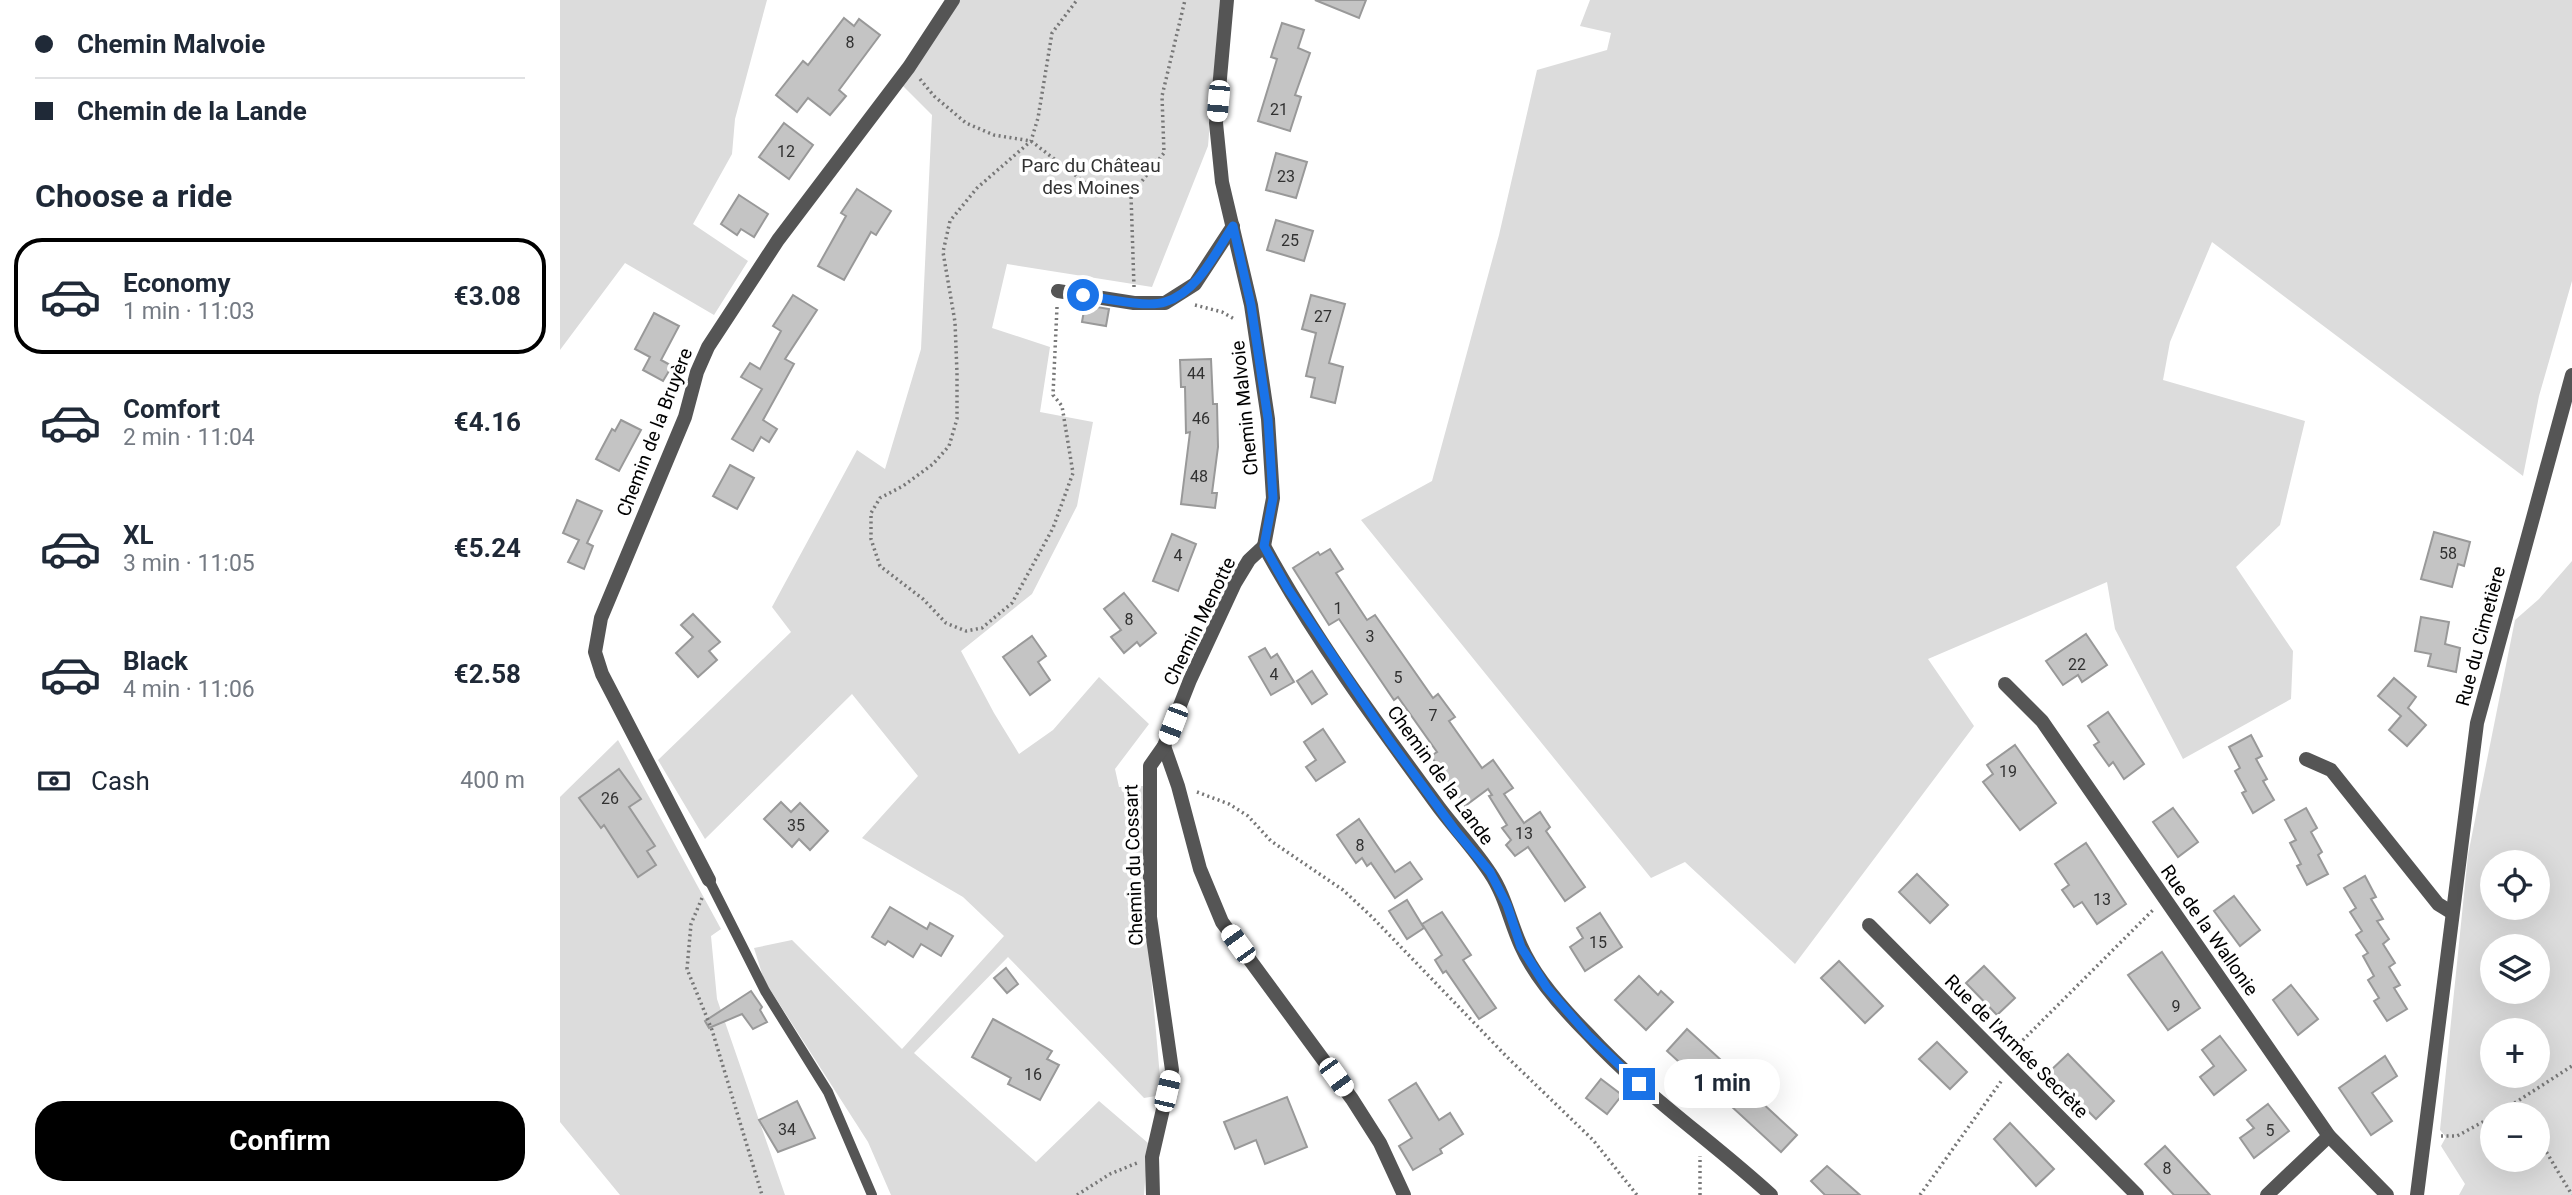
<!DOCTYPE html>
<html lang="en">
<head>
<meta charset="utf-8">
<style>
	:root { --surface:#fff; --page:#f6f6f7; --text:#1f2937; --muted:#747a83; --line:#e0e1e3; --accent:#000 }
	body { margin:0; font-family:Roboto,sans-serif; background:var(--page); color:var(--text); height:100vh; display:flex; flex-direction:column; font-size:26px; white-space:nowrap }
	* { box-sizing:border-box; margin:0 }
	p { font-size:23px; color:var(--muted) }
	.icon { flex:none; width:38px; height:38px; fill:none; stroke:currentColor; stroke-width:2; stroke-linecap:round; stroke-linejoin:round }
	.map { position:relative; flex:1; overflow:hidden }
	.panel { display:flex; flex-direction:column; background:var(--surface); width:560px }
	.panel>* { flex:none }
	.guide { display:grid; align-content:center; height:154px; padding:0 35px; background:var(--surface) }
	.fabs { position:absolute; left:1920px; top:850px; display:grid; gap:14px }
	.fabs a { display:grid; place-items:center; width:70px; height:70px; border-radius:50%; background:var(--surface); box-shadow:0 7px 28px #0002; font-size:35px }
	.end { position:absolute; width:32px; height:32px; margin:-16px; border:9px solid #1a73e8; background:#fff; box-shadow:0 0 0 4px #fff }
	.from { border-radius:50% }
	.bubble { position:absolute; height:49px; border-radius:24px; background:var(--surface); box-shadow:0 7px 28px #0002; font-size:23px; font-weight:700; line-height:49px; text-align:center }
	.car { position:absolute; width:21px; height:42px; margin:-21px -10px; border-radius:9px; box-shadow:0 0 5px 2px #0007; background:linear-gradient(#fff 24%,#345 0 40%,#fff 0 76%,#345 0 86%,#fff 0) }
	.guide b { display:flex; align-items:center; gap:24px; height:66px; font-size:26px }
	.guide b+b { border-top:2px solid var(--line) }
	.guide i { width:18px; height:18px; background:var(--text) }
	ul { padding:0; list-style:none }
	li { display:flex; align-items:center; gap:21px; height:116px; margin:0 14px 10px; padding:0 21px; border:4px solid transparent; border-radius:28px }
	li div { flex:1 }
	li b { display:block; font-size:26px }
	li em { font-style:normal; font-weight:700 }
	li.selected { border-color:var(--accent) }
	li>.icon { width:63px; height:63px; stroke-width:1.5 }
	h2 { padding:0 35px; font-size:32px; line-height:84px }
	.pay { display:flex; align-items:center; gap:18px; height:77px; padding:0 35px; font-size:26px }
	.pay p { margin-inline-start:auto }
	.button { display:flex; gap:14px; margin-top:auto; padding:14px 35px }
	.button a { flex:1; height:80px; border-radius:28px; background:var(--accent); color:#fff; font-size:28px; font-weight:700; line-height:80px; text-align:center }
	main { display:flex; flex:1; min-height:0 }
	.map>svg:first-child { display:block }
</style>
</head>
<body>
<main>
<section class="panel">
<div class="guide">
<b><i class="from"></i>Chemin Malvoie</b>
<b><i></i>Chemin de la Lande</b>
</div>
<h2>Choose a ride</h2>
<ul>
<li class="selected"><svg class="icon" aria-label="car" viewBox="0 0 24 24"><path d="M5 17H2v-5l4-1 3-4h7l3 4 3 1v5h-3M9 17h6M6 11h13"/><circle cx="7" cy="17" r="2"/><circle cx="17" cy="17" r="2"/></svg><div><b>Economy</b><p>1 min · 11:03</p></div><em>€3.08</em></li>
<li><svg class="icon" aria-label="car" viewBox="0 0 24 24"><path d="M5 17H2v-5l4-1 3-4h7l3 4 3 1v5h-3M9 17h6M6 11h13"/><circle cx="7" cy="17" r="2"/><circle cx="17" cy="17" r="2"/></svg><div><b>Comfort</b><p>2 min · 11:04</p></div><em>€4.16</em></li>
<li><svg class="icon" aria-label="car" viewBox="0 0 24 24"><path d="M5 17H2v-5l4-1 3-4h7l3 4 3 1v5h-3M9 17h6M6 11h13"/><circle cx="7" cy="17" r="2"/><circle cx="17" cy="17" r="2"/></svg><div><b>XL</b><p>3 min · 11:05</p></div><em>€5.24</em></li>
<li><svg class="icon" aria-label="car" viewBox="0 0 24 24"><path d="M5 17H2v-5l4-1 3-4h7l3 4 3 1v5h-3M9 17h6M6 11h13"/><circle cx="7" cy="17" r="2"/><circle cx="17" cy="17" r="2"/></svg><div><b>Black</b><p>4 min · 11:06</p></div><em>€2.58</em></li>
</ul>
<div class="pay"><svg class="icon" aria-label="cash" viewBox="0 0 24 24"><path d="M3 7h18v10H3z"/><circle cx="12" cy="12" r="2"/></svg>Cash<p>400 m</p></div>
<div class="button"><a>Confirm</a></div>
</section>
<div class="map">
<svg width="2012" height="1195" viewBox="0 0 2012 1195">
	<rect width="100%" height="100%" fill="#fff"/>
	<g fill="#dcdcdc" fill-rule="evenodd">
		<polygon points="0,0 207,0 175,119 172,154 133,224 188,261 154,315 65,263 0,350"/>
		<polygon points="400,0 660,0 648,146 592,287 447,264 432,328 490,347 480,412 533,422 517,506 472,594 401,651 434,713 459,754 493,730 539,677 589,724 555,769 559,787 583,786 585,908 600,1077 596,1096 584,1098 448,957 354,1053 476,1162 539,1101 588,1143 584,1195 331,1195 308,1142 204,980 194,948 232,940 342,1049 444,936 403,897 302,838 358,776 292,694 145,839 98,760 231,632 212,607 297,450 325,469 361,349 372,115 340,83"/>
		<polygon points="1030,0 2012,0 2012,281 1979,396 1963,476 1652,242 1610,342 1603,380 1745,421 1720,525 1676,567 1733,651 1731,699 1623,759 1555,629 1547,582 1368,659 1414,726 1235,964 1125,862 1091,878 801,520 872,481 939,235 977,70 1047,50 1051,33 1020,26"/>
		<path d="M2012,561V1195H1899L1905,1184L1881,1146L1886,1137L1880,1130L1908,855L1955,620L1979,599ZM1932,863H1978V908H1932ZM1932,947H1978V992H1932ZM1932,1031H1978V1076H1932ZM1932,1115H1978V1160H1932Z"/>
		<polygon points="58,740 161,929 151,936 157,999 225,1195 60,1195 0,1122 0,797"/>
	</g>
	<g fill="#c4c4c4" stroke="#999" stroke-width="2">
		<polygon points="755,0 806,0 799,18"/>
		<polygon points="284,18 294,26 299,19 320,35 279,90 286,96 270,115 248,98 237,112 216,95 243,61 248,65"/>
		<polygon points="722,23 744,30 738,48 750,53 735,95 741,97 730,131 698,121 717,59 711,57"/>
		<polygon points="224,123 253,145 229,179 199,157"/>
		<polygon points="716,153 747,162 736,198 706,190"/>
		<polygon points="297,189 331,211 316,235 311,232 284,280 258,266 286,216 281,213"/>
		<polygon points="179,195 208,214 194,237 181,229 177,235 161,224"/>
		<polygon points="716,220 753,231 744,261 707,250"/>
		<polygon points="233,295 257,310 225,359 234,364 203,420 217,429 209,442 201,437 193,451 172,439 202,389 181,377 190,363 200,369 221,331 213,326"/>
		<polygon points="751,295 785,304 769,363 783,367 775,403 751,397 755,378 746,376 756,333 742,329"/>
		<polygon points="525,305 549,309 546,326 522,322"/>
		<polygon points="94,313 119,326 101,360 112,366 103,381 83,370 90,357 75,349"/>
		<polygon points="651,359 653,404 657,404 658,447 652,493 657,493 655,508 621,504 630,432 626,433 625,387 621,387 620,360"/>
		<polygon points="61,420 81,430 59,471 36,459 52,429 55,431"/>
		<polygon points="170,465 194,478 177,509 153,496"/>
		<polygon points="17,500 42,511 27,543 33,546 24,569 8,562 19,540 3,533"/>
		<polygon points="1874,532 1910,542 1904,566 1898,564 1892,587 1861,579"/>
		<polygon points="612,534 636,544 618,591 593,581"/>
		<polygon points="770,549 783,569 776,573 807,620 815,615 873,698 878,694 895,717 889,721 922,768 933,760 953,788 944,794 964,823 980,812 990,827 986,831 1025,887 1005,901 968,847 955,856 946,845 951,840 942,828 947,825 929,796 932,795 928,789 905,806 871,756 877,752 838,697 834,700 779,619 769,625 733,568 758,552 760,555"/>
		<polygon points="564,593 596,633 580,646 577,642 564,653 551,637 561,630 544,609"/>
		<polygon points="133,614 160,642 149,651 157,660 138,677 116,653 133,637 121,625"/>
		<polygon points="1861,617 1889,622 1885,644 1900,648 1896,672 1868,666 1871,654 1855,651"/>
		<polygon points="1526,634 1547,665 1522,682 1518,675 1503,685 1486,661"/>
		<polygon points="472,636 486,656 478,662 490,680 470,695 443,657"/>
		<polygon points="705,648 711,658 717,654 734,682 711,695 689,657"/>
		<polygon points="752,671 767,694 752,704 737,681"/>
		<polygon points="1834,678 1856,697 1848,708 1866,725 1847,746 1829,730 1841,716 1818,696"/>
		<polygon points="1548,712 1584,764 1564,779 1553,762 1549,766 1534,745 1539,742 1528,726"/>
		<polygon points="763,729 785,762 756,781 746,767 756,760 744,742"/>
		<polygon points="1691,735 1702,756 1696,759 1707,779 1703,781 1714,800 1693,813 1682,793 1686,791 1675,771 1680,768 1669,747"/>
		<polygon points="1455,745 1496,803 1460,830 1423,782 1433,774 1427,765"/>
		<polygon points="59,769 81,799 69,807 95,846 87,851 96,865 78,877 44,825 41,828 19,798"/>
		<polygon points="221,802 231,812 240,803 268,831 250,850 239,839 232,847 204,819"/>
		<polygon points="1613,808 1638,842 1618,857 1593,822"/>
		<polygon points="1746,808 1757,828 1751,832 1762,852 1758,855 1768,874 1747,885 1737,866 1741,864 1730,843 1736,840 1725,820"/>
		<polygon points="799,819 835,872 850,862 862,879 835,898 811,863 807,866 802,858 796,863 777,835"/>
		<polygon points="1526,843 1566,904 1537,924 1522,902 1514,907 1502,890 1509,885 1495,864"/>
		<polygon points="1357,874 1388,905 1370,923 1339,892"/>
		<polygon points="1805,876 1816,897 1811,899 1823,919 1817,921 1829,939 1823,944 1835,963 1829,967 1840,985 1834,988 1847,1009 1827,1021 1814,1001 1819,998 1808,980 1814,976 1803,956 1808,953 1796,935 1802,931 1790,912 1796,908 1784,888"/>
		<polygon points="1674,896 1700,930 1680,946 1654,911"/>
		<polygon points="847,900 864,928 847,939 829,911"/>
		<polygon points="330,907 367,929 370,923 393,936 381,956 361,944 353,957 328,941 325,945 312,937"/>
		<polygon points="882,912 911,955 903,960 936,1008 919,1019 886,971 883,973 875,960 882,955 862,924"/>
		<polygon points="1040,913 1062,947 1025,971 1010,947 1023,938 1017,928"/>
		<polygon points="1602,952 1640,1008 1608,1030 1568,975"/>
		<polygon points="1279,961 1323,1006 1305,1023 1261,978"/>
		<polygon points="1424,966 1455,998 1437,1015 1406,983"/>
		<polygon points="446,968 458,984 447,993 434,978"/>
		<polygon points="1079,976 1098,995 1101,991 1113,1002 1086,1030 1055,1000"/>
		<polygon points="1731,985 1758,1019 1738,1035 1713,1000"/>
		<polygon points="191,991 202,1007 200,1010 207,1022 193,1029 182,1014 149,1028 145,1021"/>
		<polygon points="433,1019 492,1051 487,1059 499,1065 480,1100 448,1084 451,1078 412,1057"/>
		<polygon points="1127,1029 1161,1060 1141,1082 1107,1051"/>
		<polygon points="1660,1036 1686,1070 1654,1095 1640,1077 1654,1066 1642,1050"/>
		<polygon points="1377,1042 1407,1072 1390,1089 1359,1059"/>
		<polygon points="1508,1054 1554,1101 1536,1119 1489,1072"/>
		<polygon points="1825,1056 1837,1076 1812,1093 1832,1121 1811,1135 1779,1088"/>
		<polygon points="1041,1079 1062,1095 1047,1114 1026,1098"/>
		<polygon points="856,1083 879,1120 890,1113 903,1134 880,1149 882,1153 853,1170 839,1146 852,1138 829,1100"/>
		<polygon points="1187,1089 1237,1135 1221,1152 1171,1106"/>
		<polygon points="727,1097 747,1147 705,1164 696,1140 675,1149 664,1122"/>
		<polygon points="237,1101 255,1138 218,1152 199,1120"/>
		<polygon points="1708,1104 1729,1131 1694,1158 1680,1138 1694,1128 1687,1120"/>
		<polygon points="1450,1123 1494,1169 1476,1186 1434,1139"/>
		<polygon points="1605,1146 1650,1195 1614,1195 1585,1164"/>
		<polygon points="1267,1166 1300,1195 1265,1195 1251,1181"/>
	</g>
	<g fill="none" stroke-linecap="round" stroke-linejoin="round">
		<g stroke="#777" stroke-width="3.5" stroke-dasharray="2 3.5" stroke-linecap="butt">
			<polyline points="360,79 374,96 406,123 434,135 471,141 528,185 571,195"/>
			<polyline points="574,287 571,195 604,153 602,96 625,0"/>
			<polyline points="635,305 662,312 676,320"/>
			<polyline points="497,307 493,395 502,406 513,473 493,528 452,603 422,628 406,631 386,623 363,599 320,566 311,539 311,513 320,498 343,486 373,464 389,446 397,419 397,373 395,322 383,252 390,221 417,188 471,141 478,118 492,33 517,0"/>
			<polyline points="637,792 669,804 688,816 711,841 783,890 812,917 947,1057 1033,1140 1077,1195"/>
			<polyline points="142,898 131,924 127,969 152,1030 202,1195"/>
			<polyline points="1455,1048 1593,910"/>
			<polyline points="1956,1104 1963,1115"/>
			<polyline points="1936,1115 2012,1066"/>
			<polyline points="1881,1136 1897,1136 1932,1117"/>
			<polyline points="1978,1138 2012,1195"/>
			<polyline points="517,1195 550,1174 577,1163"/>
			<polyline points="1140,1195 1140,1156"/>
			<polyline points="1360,1195 1442,1080"/>
		</g>
		<polyline stroke="#555" stroke-width="10" points="149,880 205,991 268,1092 312,1195"/>
		<g stroke="#555" stroke-width="14">
			<polyline points="667,0 656,123 662,182 691,305 708,419 713,498 704,546"/>
			<polyline points="498,291 574,303 605,303 635,284 673,226"/>
			<path d="M704,546C753,636 814,719 875,802C892,826 914,848 930,873C945,895 950,922 961,946C975,978 1003,1009 1028,1034C1084,1095 1151,1140 1211,1195"/>
			<polyline points="1445,684 1482,721 1769,1136 1827,1195"/>
			<polyline points="604,746 618,786 640,869 662,922 792,1099 820,1143 844,1195"/>
			<polyline points="1746,759 1771,770 1878,904 1891,912"/>
			<polyline points="149,880 42,674 35,652 41,618 125,417 137,372 148,347 218,240 349,67 393,0"/>
			<polyline points="1309,925 1577,1195"/>
			<polyline points="593,1195 592,1157 612,1070 590,917 590,766 604,746 630,680 675,583 689,560 704,546"/>
			<polyline points="1707,1195 1769,1136"/>
			<polyline points="1857,1195 1917,723 2012,375"/>
		</g>
	</g>
	<g fill="none" stroke-linecap="round" stroke-linejoin="round">
		<path stroke="#1a73e8" stroke-width="9" d="M523,295C543,298 587,308 605,302C638,292 655,253 673,226L691,305L708,419L713,498L704,546L728,589L829,740L895,830L930,872L947,905L961,947L987,988L1028,1035L1079,1084"/>
	</g>
	<g text-anchor="middle" stroke-width="7" stroke-linejoin="round" paint-order="stroke">
		<g font-size="16" fill="#313131">
			<text x="290" y="48">8</text>
			<text x="719" y="115">21</text>
			<text x="226" y="157">12</text>
			<text x="726" y="182">23</text>
			<text x="730" y="246">25</text>
			<text x="763" y="322">27</text>
			<text x="636" y="379">44</text>
			<text x="641" y="424">46</text>
			<text x="639" y="482">48</text>
			<text x="1888" y="559">58</text>
			<text x="618" y="561">4</text>
			<text x="778" y="614">1</text>
			<text x="569" y="625">8</text>
			<text x="810" y="642">3</text>
			<text x="1517" y="670">22</text>
			<text x="714" y="680">4</text>
			<text x="838" y="683">5</text>
			<text x="873" y="721">7</text>
			<text x="1448" y="777">19</text>
			<text x="50" y="804">26</text>
			<text x="236" y="831">35</text>
			<text x="964" y="839">13</text>
			<text x="800" y="851">8</text>
			<text x="1542" y="905">13</text>
			<text x="1038" y="948">15</text>
			<text x="1616" y="1012">9</text>
			<text x="473" y="1080">16</text>
			<text x="227" y="1135">34</text>
			<text x="1710" y="1136">5</text>
			<text x="1607" y="1174">8</text>
		</g>
		<g font-size="19" fill="#333" stroke="#fff">
			<text x="531" y="172">Parc du Château<tspan x="531" dy="22">des Moines</tspan></text>
		</g>
		<g font-size="19" fill="#000" stroke="#fff">
			<text transform="translate(684 408) rotate(-96)" y="7">Chemin Malvoie</text>
			<text transform="translate(94 432) rotate(-69)" y="7">Chemin de la Bruyère</text>
			<text transform="translate(639 621) rotate(-64)" y="7">Chemin Menotte</text>
			<text transform="translate(1920 636) rotate(-75)" y="7">Rue du Cimetière</text>
			<text transform="translate(881 775) rotate(54)" y="7">Chemin de la Lande</text>
			<text transform="translate(573 865) rotate(-92)" y="7">Chemin du Cossart</text>
			<text transform="translate(1650 930) rotate(55)" y="7">Rue de la Wallonie</text>
			<text transform="translate(1457 1046) rotate(45)" y="7">Rue de l'Armée Secrète</text>
		</g>
	</g>
</svg>
<div class="fabs">
<a><svg class="icon" aria-label="locate" viewBox="0 0 24 24"><circle cx="12" cy="12" r="6"/><path d="M12 2v4M12 18v4M2 12h4M18 12h4"/></svg></a>
<a><svg class="icon" aria-label="layers" viewBox="0 0 24 24"><path d="M12 4l9 5-9 5-9-5zM3 14l9 5 9-5"/></svg></a>
<a>+</a>
<a>−</a>
</div>
<i class="end from" style="left:523px;top:295px"></i>
<i class="end" style="left:1079px;top:1084px"></i>
<div class="bubble" style="left:1104px;top:1059px;width:116px">1 min</div>
<i class="car" style="left:658px;top:101px;rotate:185deg"></i>
<i class="car" style="left:613px;top:724px;rotate:201deg"></i>
<i class="car" style="left:678px;top:944px;rotate:324deg"></i>
<i class="car" style="left:776px;top:1077px;rotate:144deg"></i>
<i class="car" style="left:607px;top:1091px;rotate:13deg"></i>
</div>
</main>
</body>
</html>
